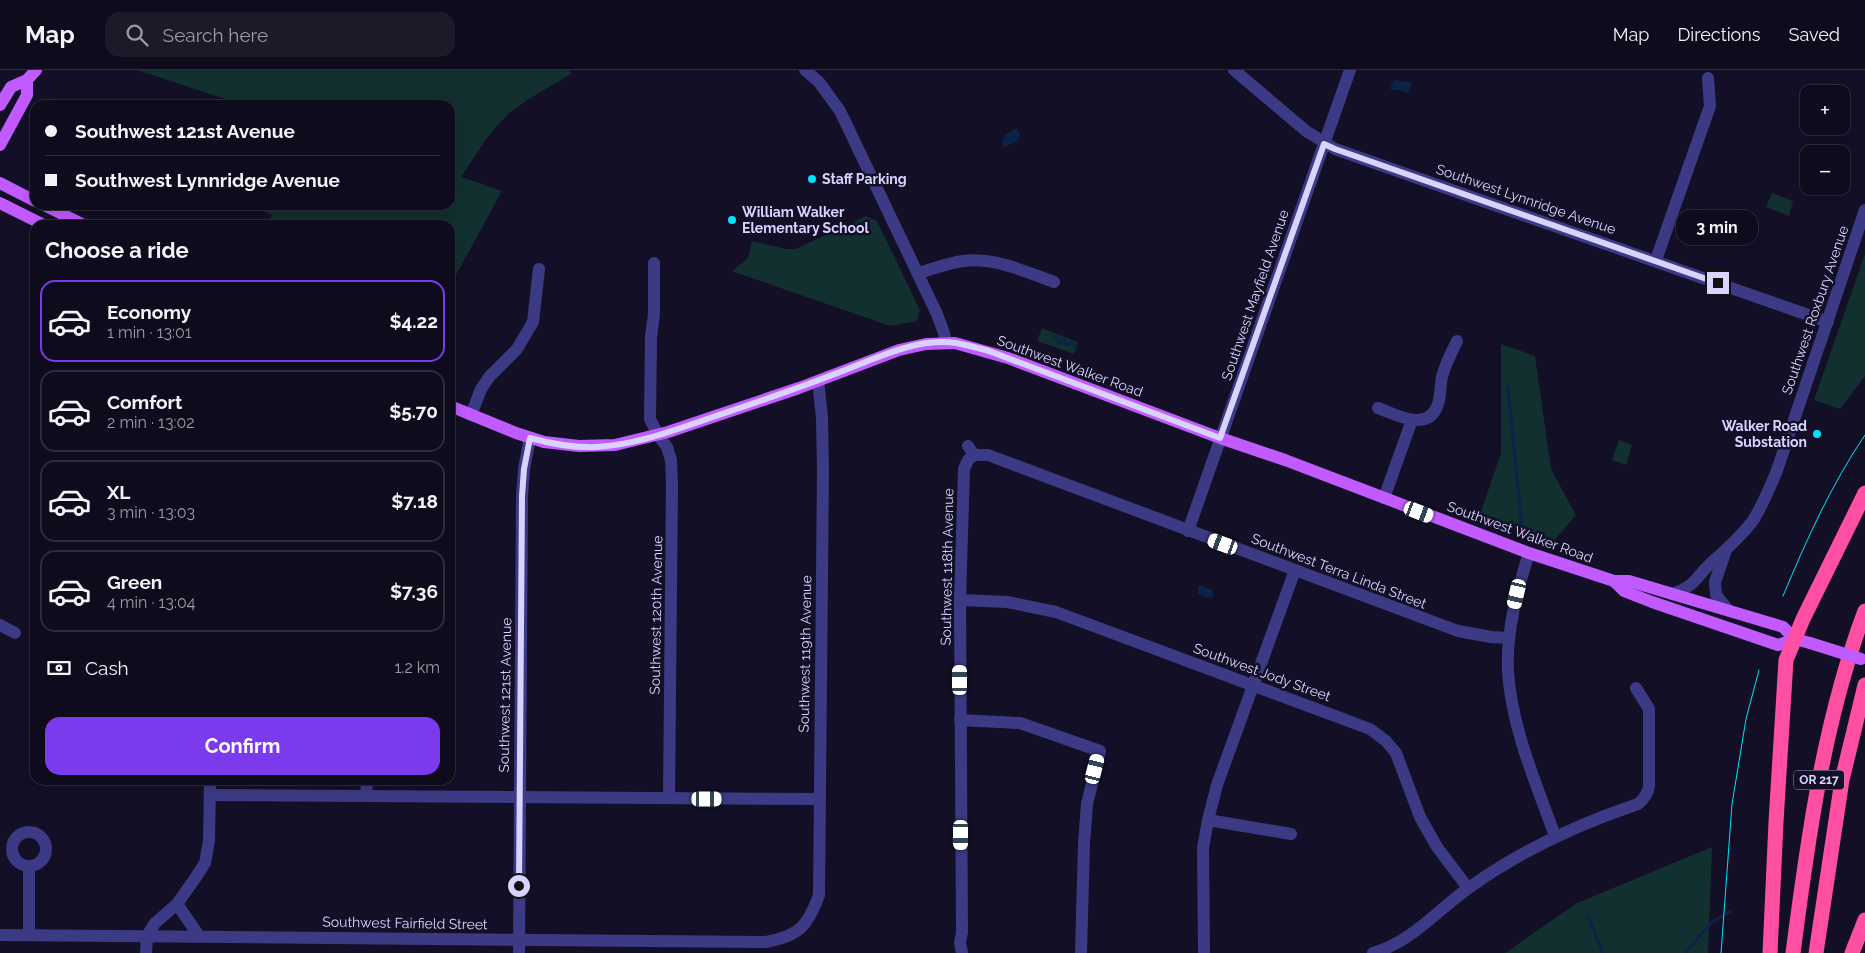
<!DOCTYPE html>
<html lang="en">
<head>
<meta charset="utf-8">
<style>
	:root { --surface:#0e0b1c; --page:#1c1929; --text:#f1f3f6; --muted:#9b9ba3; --line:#2e2b3b; --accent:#7c3aed }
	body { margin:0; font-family:Raleway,sans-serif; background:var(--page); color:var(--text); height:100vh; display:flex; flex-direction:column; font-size:19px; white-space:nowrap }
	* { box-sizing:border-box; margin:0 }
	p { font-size:16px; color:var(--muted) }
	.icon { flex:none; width:28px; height:28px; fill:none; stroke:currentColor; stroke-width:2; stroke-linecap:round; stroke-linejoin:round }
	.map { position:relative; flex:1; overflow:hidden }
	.details { position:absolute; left:30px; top:150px; width:425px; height:565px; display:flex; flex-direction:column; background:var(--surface); border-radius:15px; box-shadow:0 2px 12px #0003,0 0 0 1px var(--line) }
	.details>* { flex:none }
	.banner { position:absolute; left:30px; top:30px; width:425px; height:110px; border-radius:15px; box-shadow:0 2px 12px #0003,0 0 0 1px var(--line); display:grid; align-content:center; height:110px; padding:0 15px; background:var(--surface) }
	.fabs { position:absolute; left:1800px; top:15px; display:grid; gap:10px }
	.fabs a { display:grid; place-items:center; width:50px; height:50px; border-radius:10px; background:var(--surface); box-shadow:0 2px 12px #0003,0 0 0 1px var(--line); font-size:25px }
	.end { position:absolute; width:22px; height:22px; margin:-11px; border:6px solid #d9d4ff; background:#111; box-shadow:0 0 0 2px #111 }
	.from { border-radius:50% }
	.bubble { position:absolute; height:35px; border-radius:15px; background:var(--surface); box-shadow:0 2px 12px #0003,0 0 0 1px var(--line); font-size:16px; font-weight:700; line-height:35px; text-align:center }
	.car { position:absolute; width:15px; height:30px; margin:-15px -8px; border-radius:6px; box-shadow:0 0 4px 1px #0007; background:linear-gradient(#fff 24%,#345 0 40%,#fff 0 76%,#345 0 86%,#fff 0) }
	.banner b { display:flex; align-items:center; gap:18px; height:48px; font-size:19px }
	.banner b+b { border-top:1px solid var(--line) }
	.banner i { width:12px; height:12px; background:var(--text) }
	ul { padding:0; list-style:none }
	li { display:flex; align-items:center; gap:15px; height:82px; margin:0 10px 8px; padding:0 5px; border:2px solid var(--line); border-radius:15px }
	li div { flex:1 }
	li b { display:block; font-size:19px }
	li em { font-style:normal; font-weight:700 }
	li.active { border-color:var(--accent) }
	li>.icon { width:45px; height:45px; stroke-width:1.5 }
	h2 { padding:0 15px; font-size:22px; line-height:60px }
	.pay { display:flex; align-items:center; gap:12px; height:55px; padding:0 15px; font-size:19px }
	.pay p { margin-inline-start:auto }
	.button { display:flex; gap:10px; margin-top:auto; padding:10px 15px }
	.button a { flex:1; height:58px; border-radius:15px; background:var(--accent); color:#fff; font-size:20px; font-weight:700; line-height:58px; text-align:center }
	header { display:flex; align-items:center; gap:30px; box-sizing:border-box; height:70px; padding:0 25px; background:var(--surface); border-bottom:1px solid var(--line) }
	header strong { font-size:24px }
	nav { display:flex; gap:28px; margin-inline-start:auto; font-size:18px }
	.search { width:350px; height:45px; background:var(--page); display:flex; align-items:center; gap:12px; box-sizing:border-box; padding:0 18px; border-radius:15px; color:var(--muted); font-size:19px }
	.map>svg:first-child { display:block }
</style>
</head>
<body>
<header>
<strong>Map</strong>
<div class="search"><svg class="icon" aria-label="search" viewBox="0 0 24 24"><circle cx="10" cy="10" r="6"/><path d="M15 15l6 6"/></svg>Search here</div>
<nav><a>Map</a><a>Directions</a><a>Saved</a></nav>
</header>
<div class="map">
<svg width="1865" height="883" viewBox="0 0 1865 883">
	<rect width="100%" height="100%" fill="#130f26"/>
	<g fill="#12302f">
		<polygon points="137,0 569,0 571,4 529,29 509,43 489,65 461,107 502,121 450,216 450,155 267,155 272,145 250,135 450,135 450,35 243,35"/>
		<polygon points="1772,123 1793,131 1789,146 1766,137"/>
		<polygon points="866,146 877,151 920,240 917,251 890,256 732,201 748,188 752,171 786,179 796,179"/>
		<polygon points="1865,184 1865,306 1840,339 1814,330"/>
		<polygon points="1042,258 1078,272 1074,284 1037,271"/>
		<polygon points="1501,274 1535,286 1551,399 1576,445 1553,472 1525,464 1479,447 1501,383"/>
		<polygon points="1619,370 1632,375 1626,395 1612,390"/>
		<polygon points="1712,777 1708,883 1505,883 1577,833"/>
	</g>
	<g fill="#0c2248">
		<polygon points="1394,10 1412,13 1408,23 1396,19 1395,21 1390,19"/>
		<polygon points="1017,58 1020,65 1018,71 1004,77 1001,71 1005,68 1005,65"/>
		<polygon points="1201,515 1212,520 1214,527 1206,528 1198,524 1198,517"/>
	</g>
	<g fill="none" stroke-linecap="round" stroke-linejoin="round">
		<g stroke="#0c2248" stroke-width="3">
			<polyline points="1053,266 1058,267 1058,273 1061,273 1064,269 1066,275 1073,273 1075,279"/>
			<polyline points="1508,317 1522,459"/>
			<polyline points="1588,846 1603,883"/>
			<polyline points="1685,883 1712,852 1731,841"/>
		</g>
		<g stroke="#3d3a85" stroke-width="12">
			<polyline points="805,0 819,12 840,41 937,244 944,263 946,273"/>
			<polyline points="1234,0 1306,61 1335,79 1828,252"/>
			<polyline points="1656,190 1710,36 1708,8"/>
			<polyline points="654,193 654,244 651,267 650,349 658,365 667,377 671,390 672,414 669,728"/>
			<path d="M918,203C933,199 948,193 963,191C995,187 1026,202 1054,212"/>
			<path d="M1378,338C1397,345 1429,363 1438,334C1441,325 1440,316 1442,307C1445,294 1452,282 1457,271"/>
			<polyline points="471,345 481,319 490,306 517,279 533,252 539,199"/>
			<polyline points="968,376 974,385 988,385 1458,561 1491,567 1509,568"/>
			<polyline points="1384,428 1412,350"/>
			<polyline points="1188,461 1350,0"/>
			<path d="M1529,483C1517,521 1506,562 1508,602C1512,659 1536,713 1555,766"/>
			<polyline points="1725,483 1715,512 1716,525 1729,541"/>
			<path d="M1672,524C1697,515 1694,509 1711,493C1726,480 1740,467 1752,452C1762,437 1769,419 1776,403L1865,140"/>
			<polyline points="960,530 1007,532 1056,542 1370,659 1386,671 1396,683 1420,747 1437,777 1468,818"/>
			<polyline points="0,555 15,563"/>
			<polyline points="960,650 1020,653 1100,681 1087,734 1084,773 1081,883"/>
			<polyline points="210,725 819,729"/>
			<polyline points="366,726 367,710"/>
			<polyline points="1208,750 1291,764"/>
			<circle cx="29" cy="779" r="17"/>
			<polyline points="29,796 29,865"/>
			<polyline points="177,834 199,866"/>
			<path d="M0,865L766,872C799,866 808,856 819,825L823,399L822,347L818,311"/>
			<polyline points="146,883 147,866 155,853 177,834 196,807 205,793 209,771 210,710"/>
			<polyline points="519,883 522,426 524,399 530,368"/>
			<polyline points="962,883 960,873 962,862 960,530 964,399 968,390 974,385"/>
			<polyline points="1204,883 1203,778 1208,750 1217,715 1295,500"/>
			<path d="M1373,883C1412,872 1437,840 1470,817C1522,780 1578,754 1638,734C1644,729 1648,724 1649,716V639L1636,618"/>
		</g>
		<g stroke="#c25bff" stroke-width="12">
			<polyline points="0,35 11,17 27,10 36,0"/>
			<polyline points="0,75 27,25 27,10"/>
			<polyline points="0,113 35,131"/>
			<polyline points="0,133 44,155"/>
			<polyline points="44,135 84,155"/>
			<polyline points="450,336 516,363 544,372 579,376 615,375 668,362 799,318 899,280 926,274 955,273 1008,288 1220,368 1285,390 1529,483 1614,511 1629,511 1783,557 1795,569 1810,573"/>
			<polyline points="1614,511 1624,521 1652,532 1778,575 1795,569"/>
		</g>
		<g stroke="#ff4fa3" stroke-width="15">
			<polyline points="1770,883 1776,752 1786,590 1803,549 1865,423"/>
			<path d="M1793,883C1808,767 1824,650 1865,541"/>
			<polyline points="1816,883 1842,710 1865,615"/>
			<polyline points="1852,883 1865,850"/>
		</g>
		<g stroke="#00e5ff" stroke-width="1">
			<path d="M1783,526C1806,471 1831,415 1865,365"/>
			<polyline points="1721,883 1732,734 1746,649 1759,600"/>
		</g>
		<polyline stroke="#c25bff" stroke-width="12" points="1810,573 1861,589"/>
	</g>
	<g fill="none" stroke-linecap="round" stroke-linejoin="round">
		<path stroke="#d9d4ff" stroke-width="6" d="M519,816L522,426L524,399L530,368C552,374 574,378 597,377C635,375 672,361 707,349C749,335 791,321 832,305C871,291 914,267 956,273C967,275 978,278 989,281L1220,368L1324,74L1335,79L1718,213"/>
	</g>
	<g fill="#00e5ff" stroke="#130f26" stroke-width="2">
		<circle cx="812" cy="109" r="5"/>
		<circle cx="732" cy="150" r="5"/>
		<circle cx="1817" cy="364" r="5"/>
	</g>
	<g text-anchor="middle" stroke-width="5" stroke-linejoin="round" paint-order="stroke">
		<rect fill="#130f26" stroke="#9e99be" stroke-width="1" x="1794" y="700.5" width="50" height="19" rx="4"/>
		<g font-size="12" font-weight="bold" fill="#d9d4ff">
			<text x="1819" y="714">OR 217</text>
		</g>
		<g font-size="14" font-weight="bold" fill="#d9d4ff" stroke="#130f26" text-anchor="start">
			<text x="822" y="114">Staff Parking</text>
			<text x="742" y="147">William Walker<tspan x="742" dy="16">Elementary School</tspan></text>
			<text x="1807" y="361" text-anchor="end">Walker Road<tspan x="1807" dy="16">Substation</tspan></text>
		</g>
		<g font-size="14" fill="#d9d4ff" stroke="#130f26">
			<text transform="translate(1526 129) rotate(19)" y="5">Southwest Lynnridge Avenue</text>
			<text transform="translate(1255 225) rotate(-71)" y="5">Southwest Mayfield Avenue</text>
			<text transform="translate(1815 240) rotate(-71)" y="5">Southwest Roxbury Avenue</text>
			<text transform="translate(1070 296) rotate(20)" y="5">Southwest Walker Road</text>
			<text transform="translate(1520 462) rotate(20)" y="5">Southwest Walker Road</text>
			<text transform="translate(947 497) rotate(-89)" y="5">Southwest 118th Avenue</text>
			<text transform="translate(1339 501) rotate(21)" y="5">Southwest Terra Linda Street</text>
			<text transform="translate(656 545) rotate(-89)" y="5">Southwest 120th Avenue</text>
			<text transform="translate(805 584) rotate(-89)" y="5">Southwest 119th Avenue</text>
			<text transform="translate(1262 602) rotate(20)" y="5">Southwest Jody Street</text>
			<text transform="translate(505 625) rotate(-89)" y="5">Southwest 121st Avenue</text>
			<text transform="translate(405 853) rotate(1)" y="5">Southwest Fairfield Street</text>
		</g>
	</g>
</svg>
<div class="fabs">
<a>+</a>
<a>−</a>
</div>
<i class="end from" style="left:519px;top:816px"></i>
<i class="end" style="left:1718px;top:213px"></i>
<div class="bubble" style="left:1676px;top:140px;width:82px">3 min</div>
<i class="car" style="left:1419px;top:442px;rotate:111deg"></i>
<i class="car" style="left:1223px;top:474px;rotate:290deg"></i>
<i class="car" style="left:1517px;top:524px;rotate:193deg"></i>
<i class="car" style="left:960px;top:610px;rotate:0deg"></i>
<i class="car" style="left:1095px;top:699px;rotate:14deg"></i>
<i class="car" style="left:707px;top:729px;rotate:90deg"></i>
<i class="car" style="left:961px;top:765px;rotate:180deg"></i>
<div class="banner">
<b><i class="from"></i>Southwest 121st Avenue</b>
<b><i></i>Southwest Lynnridge Avenue</b>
</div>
<section class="details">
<h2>Choose a ride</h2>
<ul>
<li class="active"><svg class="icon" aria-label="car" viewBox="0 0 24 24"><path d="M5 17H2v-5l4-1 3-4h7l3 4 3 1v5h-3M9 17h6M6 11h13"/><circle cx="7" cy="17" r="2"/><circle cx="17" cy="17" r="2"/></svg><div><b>Economy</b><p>1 min · 13:01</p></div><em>$4.22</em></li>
<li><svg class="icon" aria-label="car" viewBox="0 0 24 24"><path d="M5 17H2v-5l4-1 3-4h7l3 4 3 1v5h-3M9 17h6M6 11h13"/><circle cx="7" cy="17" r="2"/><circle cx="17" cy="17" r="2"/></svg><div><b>Comfort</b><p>2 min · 13:02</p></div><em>$5.70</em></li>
<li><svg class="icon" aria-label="car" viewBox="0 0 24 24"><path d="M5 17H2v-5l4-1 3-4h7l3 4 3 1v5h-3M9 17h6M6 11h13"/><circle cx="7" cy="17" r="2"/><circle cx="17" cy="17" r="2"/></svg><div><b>XL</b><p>3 min · 13:03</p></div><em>$7.18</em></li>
<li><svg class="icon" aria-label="car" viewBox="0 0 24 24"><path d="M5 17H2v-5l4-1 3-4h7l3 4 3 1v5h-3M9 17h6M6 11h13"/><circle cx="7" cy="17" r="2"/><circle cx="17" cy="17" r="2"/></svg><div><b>Green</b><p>4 min · 13:04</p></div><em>$7.36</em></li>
</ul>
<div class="pay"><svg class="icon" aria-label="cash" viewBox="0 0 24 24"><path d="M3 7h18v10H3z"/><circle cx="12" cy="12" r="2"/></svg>Cash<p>1.2 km</p></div>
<div class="button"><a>Confirm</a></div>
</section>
</div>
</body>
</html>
